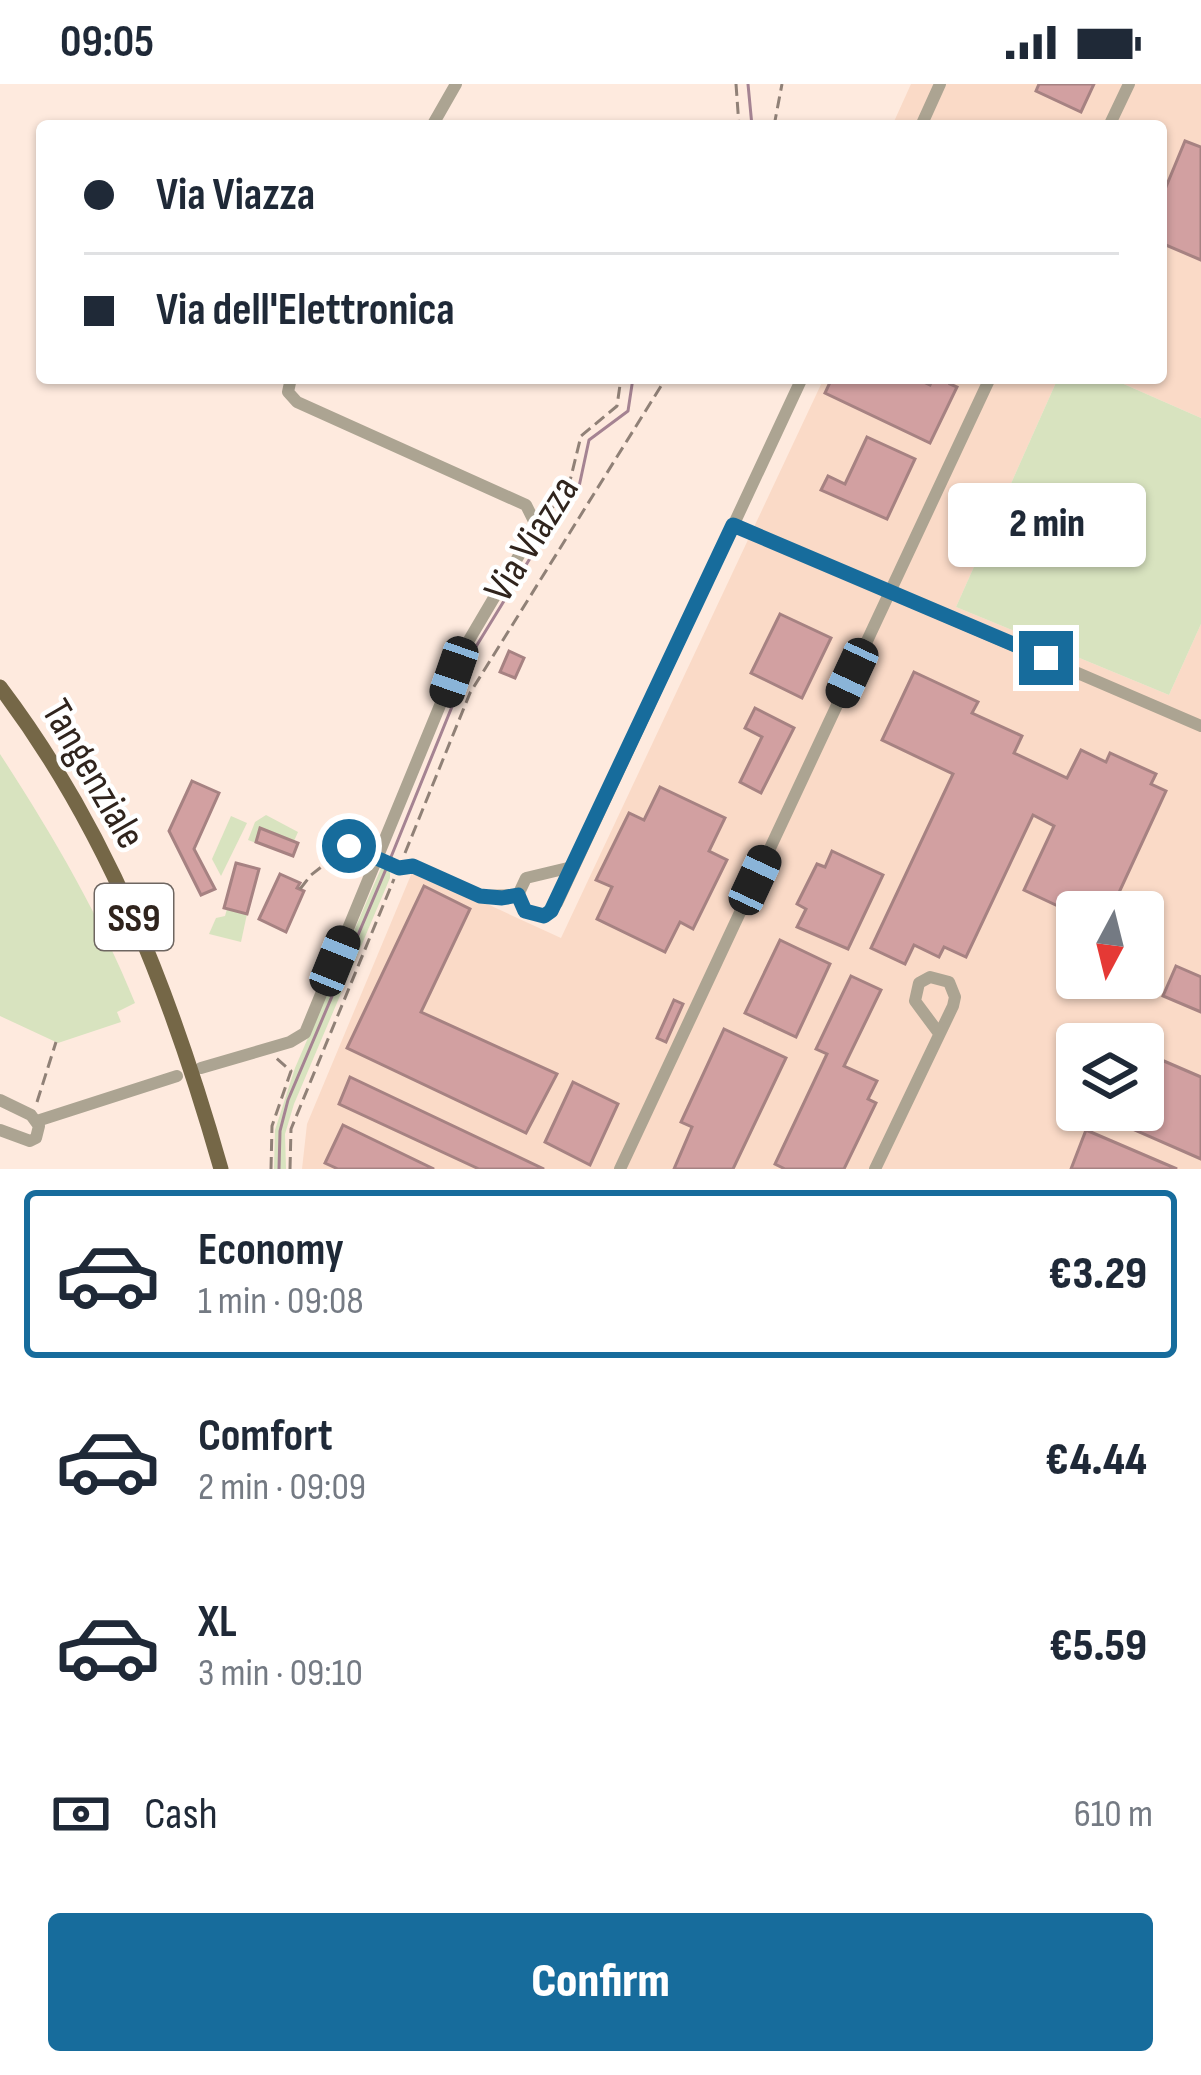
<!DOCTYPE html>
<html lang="en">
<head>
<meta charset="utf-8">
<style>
	:root { --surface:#fff; --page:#f6f6f7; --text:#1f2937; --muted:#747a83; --line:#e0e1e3; --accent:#176c9c }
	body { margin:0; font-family:"Sofia Sans Condensed",sans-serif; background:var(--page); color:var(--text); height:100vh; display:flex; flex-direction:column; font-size:45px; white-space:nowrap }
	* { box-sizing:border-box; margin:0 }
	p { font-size:39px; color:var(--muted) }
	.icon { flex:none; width:66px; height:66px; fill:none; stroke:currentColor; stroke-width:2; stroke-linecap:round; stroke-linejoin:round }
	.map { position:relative; height:1085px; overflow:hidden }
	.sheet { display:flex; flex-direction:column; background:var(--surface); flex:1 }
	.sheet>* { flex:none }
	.banner { position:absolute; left:36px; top:36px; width:1131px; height:264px; border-radius:12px; box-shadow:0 3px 9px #0004; display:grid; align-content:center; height:264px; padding:0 48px; background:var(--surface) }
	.needle { width:78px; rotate:187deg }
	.fabs { position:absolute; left:1056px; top:807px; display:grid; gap:24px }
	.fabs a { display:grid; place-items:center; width:108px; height:108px; border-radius:12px; background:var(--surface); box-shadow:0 3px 9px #0004; font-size:60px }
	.end { position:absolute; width:54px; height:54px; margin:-27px; border:15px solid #176c9c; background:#fff; box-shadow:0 0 0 6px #fff }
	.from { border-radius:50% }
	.bubble { position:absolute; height:84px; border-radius:12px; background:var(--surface); box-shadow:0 3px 9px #0004; font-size:39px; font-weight:800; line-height:84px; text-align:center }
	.car { position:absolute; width:36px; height:72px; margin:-36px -18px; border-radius:15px; box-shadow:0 0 9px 3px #0007; background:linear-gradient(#222 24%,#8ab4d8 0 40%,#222 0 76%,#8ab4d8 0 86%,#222 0) }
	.banner b { display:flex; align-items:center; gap:42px; height:114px; font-size:45px }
	.banner b+b { border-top:3px solid var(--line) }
	.banner i { width:30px; height:30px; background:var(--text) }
	ul { padding:21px 0 0; list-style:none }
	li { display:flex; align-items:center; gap:36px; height:168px; margin:0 24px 18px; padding:0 24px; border:6px solid transparent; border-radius:12px }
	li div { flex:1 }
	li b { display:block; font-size:45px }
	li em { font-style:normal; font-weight:800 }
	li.on { border-color:var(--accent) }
	li>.icon { width:108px; height:108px; stroke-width:1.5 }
	.pay { display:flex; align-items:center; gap:30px; height:132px; padding:0 48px; font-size:45px }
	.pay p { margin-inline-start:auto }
	.action { display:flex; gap:24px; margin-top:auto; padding:24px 48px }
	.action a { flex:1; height:138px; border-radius:12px; background:var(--accent); color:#fff; font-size:48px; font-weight:800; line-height:138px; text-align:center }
	.status { display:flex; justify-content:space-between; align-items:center; height:84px; padding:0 60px; background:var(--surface); direction:ltr }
	.status svg { height:33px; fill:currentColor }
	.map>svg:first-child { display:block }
</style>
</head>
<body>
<div class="status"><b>09:05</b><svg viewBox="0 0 49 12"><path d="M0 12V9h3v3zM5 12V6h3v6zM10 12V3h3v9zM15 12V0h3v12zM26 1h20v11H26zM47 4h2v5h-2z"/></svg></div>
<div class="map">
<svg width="1201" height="1085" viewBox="0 0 1201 1085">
	<rect width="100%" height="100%" fill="#feeade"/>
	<g fill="#fadac7" fill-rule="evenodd">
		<polygon points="911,0 1201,0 1201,334 1110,294 1161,294 1161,42 892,42"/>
		<path d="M824,294H1058L956,523L1169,611L1201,540V1085H302L307,1040L413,786L561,854ZM1077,828H1143V894H1077ZM1077,960H1143V1026H1077Z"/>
	</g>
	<g fill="#d8e3bf">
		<polygon points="1058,294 1110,294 1201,334 1201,540 1169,611 956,523"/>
		<path d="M0,670C52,750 99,830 135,919L117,928L121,938L58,959L0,932Z"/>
		<polygon points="266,731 298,748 294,757 261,744 256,759 248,756 255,738"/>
		<polygon points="231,732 247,739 221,792 212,775"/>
		<polygon points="382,782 390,785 390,794 294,1020 285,1050 286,1085 274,1085 275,1046 295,984"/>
		<polygon points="227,825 247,830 241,858 209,850 216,834 225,832"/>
	</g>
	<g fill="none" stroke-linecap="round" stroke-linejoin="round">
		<g stroke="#a58392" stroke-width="3">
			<polyline points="748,0 752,42"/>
			<polyline points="391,773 477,561 551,440 577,412 589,356 628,327 633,294"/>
			<polyline points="279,1085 280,1047 288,1016 386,785"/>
		</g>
	</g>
	<g fill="#d2a0a1" stroke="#a68282" stroke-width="3">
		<polygon points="1039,0 1094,0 1081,28 1036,7"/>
		<polygon points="1185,57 1201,63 1201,176 1161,159 1161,115"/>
		<polygon points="832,294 915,294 930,301 933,294 953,294 950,300 957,303 930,359 825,309"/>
		<polygon points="867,353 915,375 887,435 821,406 828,392 845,400"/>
		<polygon points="780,530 831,554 802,614 751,589"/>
		<polygon points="509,567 524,574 515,594 500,588"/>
		<polygon points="914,588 978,618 972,629 1022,652 1014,669 1067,694 1081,666 1106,678 1110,669 1156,690 1151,700 1166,707 1110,828 1077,831 1024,806 1054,742 1033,731 966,873 944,863 939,873 914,861 905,880 871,864 953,690 882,656"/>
		<polygon points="755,624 794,644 761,709 740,698 762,653 745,644"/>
		<polygon points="192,697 219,709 194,765 215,805 201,811 169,747"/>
		<polygon points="660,703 725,734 709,767 727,776 693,845 680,838 665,868 597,835 612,803 596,796 629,729 644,736"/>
		<polygon points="260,744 298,759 293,772 256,758"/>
		<polygon points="832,767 883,791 848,865 797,843 806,825 797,820 817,780 825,783"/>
		<polygon points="236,779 259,785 247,830 224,824"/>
		<polygon points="280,790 300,799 297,804 304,807 286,848 259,835"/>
		<polygon points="424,802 470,825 421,928 557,990 526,1049 347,964"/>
		<polygon points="780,856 830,880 796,953 745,929"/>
		<polygon points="1176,882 1201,893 1201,928 1163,912"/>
		<polygon points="851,892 881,906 844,982 877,997 868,1015 876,1019 844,1085 785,1085 775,1080 827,970 816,965"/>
		<polygon points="674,916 683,920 666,958 657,954"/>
		<polygon points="724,945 786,974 733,1085 674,1085 692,1043 681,1038"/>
		<polygon points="1109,946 1143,960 1103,960"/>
		<polygon points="1143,968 1201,993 1201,1075 1089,1026 1143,1026"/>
		<polygon points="350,993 544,1085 479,1085 339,1020"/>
		<polygon points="573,998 618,1020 590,1081 545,1058"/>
		<polygon points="343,1041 434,1085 338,1085 325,1079"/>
		<polygon points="1086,1046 1177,1085 1071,1085"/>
	</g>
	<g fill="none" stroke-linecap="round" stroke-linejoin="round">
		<g stroke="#908177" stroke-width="3" stroke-dasharray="12 6" stroke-linecap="butt">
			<polyline points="736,0 739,42"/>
			<polyline points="774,42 782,0"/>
			<polyline points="545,431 567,409 581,352 617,322 621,294"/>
			<polyline points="405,769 470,609 666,294"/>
			<polyline points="300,805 311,791 338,770"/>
			<polyline points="37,1018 56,958"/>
			<polyline points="271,1085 272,1042 291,987 275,973"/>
			<polyline points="290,1085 291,1045 394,795"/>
		</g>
		<g stroke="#aca492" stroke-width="12">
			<polyline points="432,42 456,0"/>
			<polyline points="921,42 940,0"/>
			<polyline points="1109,42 1129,0"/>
			<polyline points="733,441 1201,642"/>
			<polyline points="343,759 399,784 414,782 480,812 518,811"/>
			<polyline points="572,783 526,794 518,811 525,827 544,832 557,819 802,294"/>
			<polyline points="201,984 290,958 305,949 462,568 534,446 534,437 526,421 297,318 288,308 291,294"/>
			<polyline points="0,1016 31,1031 39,1042 36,1054 30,1057 0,1046"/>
			<polyline points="37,1037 177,992"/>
			<polyline points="620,1085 990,294"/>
			<polyline points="875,1085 953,922 955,913 949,898 930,893 919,899 915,917 938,948"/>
		</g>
		<path stroke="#756747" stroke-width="15" d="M0,603C109,747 172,913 221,1085"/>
	</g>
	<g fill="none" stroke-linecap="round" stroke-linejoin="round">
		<polyline stroke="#176c9c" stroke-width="15" points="349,762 399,784 413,782 480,812 502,814 518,811 525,827 544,832 551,827 733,441 1046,574"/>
	</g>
	<g text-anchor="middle" stroke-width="9" stroke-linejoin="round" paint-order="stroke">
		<rect fill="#fff" stroke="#6e6661" stroke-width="3" x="95" y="800" width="78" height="66" rx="9"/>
		<g font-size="39" font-weight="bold" fill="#30241d">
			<text x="134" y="847">SS9</text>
		</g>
		<g font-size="42" fill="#30241d" stroke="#fff">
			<text transform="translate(530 454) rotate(-58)" y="15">Via Viazza</text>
			<text transform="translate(95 689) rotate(60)" y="15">Tangenziale</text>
		</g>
	</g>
</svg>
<div class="fabs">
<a><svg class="needle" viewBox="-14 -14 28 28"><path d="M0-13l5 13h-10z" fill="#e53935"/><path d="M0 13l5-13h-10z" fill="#747a83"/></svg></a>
<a><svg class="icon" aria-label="layers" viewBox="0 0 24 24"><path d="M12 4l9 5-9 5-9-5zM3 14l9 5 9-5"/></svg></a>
</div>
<i class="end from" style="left:349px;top:762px"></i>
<i class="end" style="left:1046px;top:574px"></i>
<div class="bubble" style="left:948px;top:399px;width:198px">2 min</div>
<i class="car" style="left:454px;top:588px;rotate:199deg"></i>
<i class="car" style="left:852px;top:589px;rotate:205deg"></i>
<i class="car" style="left:755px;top:796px;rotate:25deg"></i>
<i class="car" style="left:335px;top:877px;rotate:22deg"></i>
<div class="banner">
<b><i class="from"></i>Via Viazza</b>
<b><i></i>Via dell'Elettronica</b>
</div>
</div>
<section class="sheet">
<ul>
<li class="on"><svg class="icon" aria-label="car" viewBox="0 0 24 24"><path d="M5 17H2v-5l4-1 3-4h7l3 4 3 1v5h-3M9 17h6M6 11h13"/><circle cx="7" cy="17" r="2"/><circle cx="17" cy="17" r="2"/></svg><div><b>Economy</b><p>1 min · 09:08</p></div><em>€3.29</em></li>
<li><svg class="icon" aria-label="car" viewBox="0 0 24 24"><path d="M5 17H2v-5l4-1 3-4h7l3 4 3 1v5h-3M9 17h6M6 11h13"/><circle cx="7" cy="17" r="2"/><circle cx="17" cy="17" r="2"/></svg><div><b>Comfort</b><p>2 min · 09:09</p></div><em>€4.44</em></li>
<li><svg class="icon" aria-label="car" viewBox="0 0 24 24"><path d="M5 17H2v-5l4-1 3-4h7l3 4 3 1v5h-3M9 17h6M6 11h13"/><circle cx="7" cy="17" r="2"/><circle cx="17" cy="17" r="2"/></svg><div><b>XL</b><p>3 min · 09:10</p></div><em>€5.59</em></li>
</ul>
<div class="pay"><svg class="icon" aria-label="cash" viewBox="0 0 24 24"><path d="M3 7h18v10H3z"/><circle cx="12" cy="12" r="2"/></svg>Cash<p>610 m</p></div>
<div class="action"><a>Confirm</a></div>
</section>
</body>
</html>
